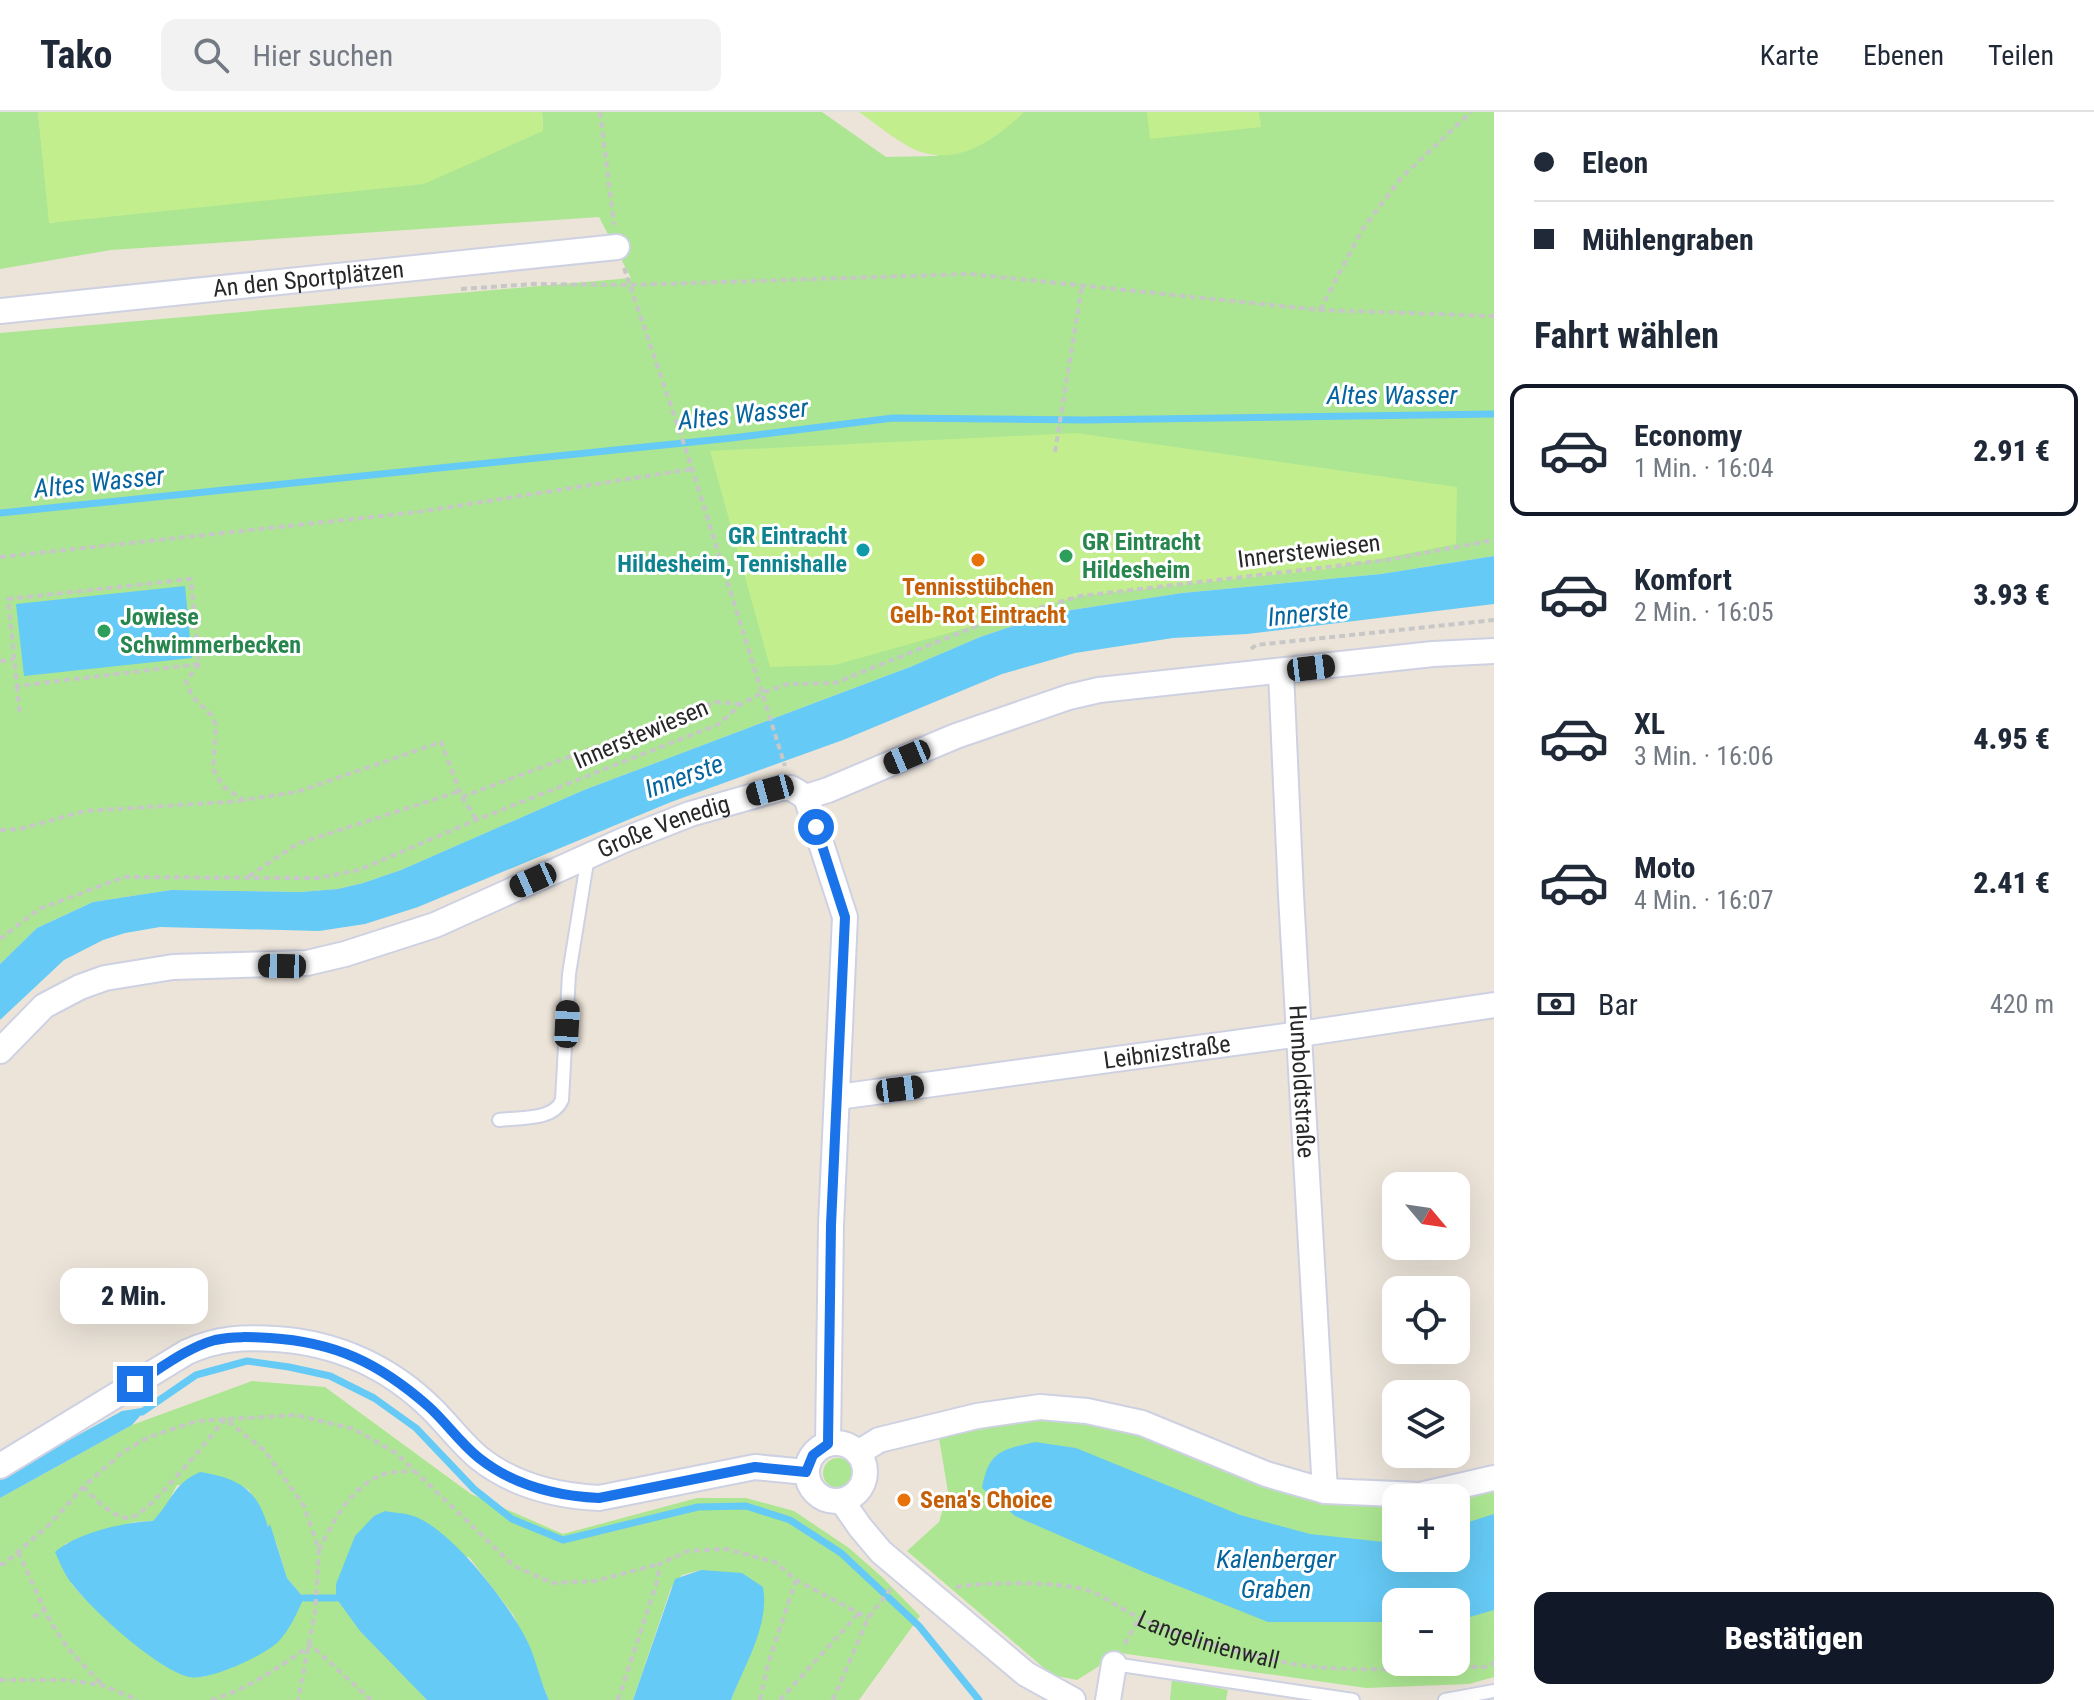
<!DOCTYPE html>
<html lang="de">
<head>
<meta charset="utf-8">
<style>
	:root { --surface:#fff; --page:#f2f2f3; --text:#1f2937; --muted:#747a83; --line:#e0e1e3; --accent:#111827 }
	body { margin:0; font-family:"Roboto Condensed",sans-serif; background:var(--page); color:var(--text); height:100vh; display:flex; flex-direction:column; font-size:30px; white-space:nowrap }
	* { box-sizing:border-box; margin:0 }
	p { font-size:26px; color:var(--muted) }
	.icon { flex:none; width:44px; height:44px; fill:none; stroke:currentColor; stroke-width:2; stroke-linecap:round; stroke-linejoin:round }
	.map { position:relative; flex:1; overflow:hidden }
	.sheet { display:flex; flex-direction:column; background:var(--surface); width:600px }
	.sheet>* { flex:none }
	.guide { display:grid; align-content:center; height:176px; padding:0 40px; background:var(--surface) }
	.needle { width:52px; rotate:119deg }
	.tools { position:absolute; left:1382px; top:1060px; display:grid; gap:16px }
	.tools a { display:grid; place-items:center; width:88px; height:88px; border-radius:16px; background:var(--surface); box-shadow:0 8px 32px #0002; font-size:40px }
	.end { position:absolute; width:36px; height:36px; margin:-18px; border:10px solid #1a73e8; background:#fff; box-shadow:0 0 0 4px #fff }
	.from { border-radius:50% }
	.bubble { position:absolute; height:56px; border-radius:16px; background:var(--surface); box-shadow:0 8px 32px #0002; font-size:26px; font-weight:800; line-height:56px; text-align:center }
	.car { position:absolute; width:24px; height:48px; margin:-24px -12px; border-radius:10px; box-shadow:0 0 6px 2px #0007; background:linear-gradient(#222 24%,#8ab4d8 0 40%,#222 0 76%,#8ab4d8 0 86%,#222 0) }
	.guide b { display:flex; align-items:center; gap:28px; height:76px; font-size:30px }
	.guide b+b { border-top:2px solid var(--line) }
	.guide i { width:20px; height:20px; background:var(--text) }
	ul { padding:0; list-style:none }
	li { display:flex; align-items:center; gap:24px; height:132px; margin:0 16px 12px; padding:0 24px; border:4px solid transparent; border-radius:16px }
	li div { flex:1 }
	li b { display:block; font-size:30px }
	li em { font-style:normal; font-weight:800 }
	li.on { border-color:var(--accent) }
	li>.icon { width:72px; height:72px; stroke-width:1.5 }
	h2 { padding:0 40px; font-size:36px; line-height:96px }
	.pay { display:flex; align-items:center; gap:20px; height:88px; padding:0 40px; font-size:30px }
	.pay p { margin-inline-start:auto }
	.cta { display:flex; gap:16px; margin-top:auto; padding:16px 40px }
	.cta a { flex:1; height:92px; border-radius:16px; background:var(--accent); color:#fff; font-size:32px; font-weight:800; line-height:92px; text-align:center }
	header { display:flex; align-items:center; gap:48px; box-sizing:border-box; height:112px; padding:0 40px; background:var(--surface); border-bottom:2px solid var(--line) }
	header strong { font-size:38px }
	nav { display:flex; gap:44px; margin-inline-start:auto; font-size:28px }
	.search { width:560px; height:72px; background:var(--page); display:flex; align-items:center; gap:20px; box-sizing:border-box; padding:0 28px; border-radius:16px; color:var(--muted); font-size:30px }
	main { display:flex; flex:1; min-height:0 }
	.map>svg:first-child { display:block }
</style>
</head>
<body>
<header>
<strong>Tako</strong>
<div class="search"><svg class="icon" aria-label="search" viewBox="0 0 24 24"><circle cx="10" cy="10" r="6"/><path d="M15 15l6 6"/></svg>Hier suchen</div>
<nav><a>Karte</a><a>Ebenen</a><a>Teilen</a></nav>
</header>
<main>
<div class="map">
<svg width="1494" height="1588" viewBox="0 0 1494 1588">
	<rect width="100%" height="100%" fill="#ece4d9"/>
	<g fill="#ace692" fill-rule="evenodd">
		<polygon points="0,0 38,0 50,111 543,19 542,0 822,0 886,45 937,44 985,0 1494,0 1494,444 1381,462 1182,481 1052,501 980,525 910,555 584,678 401,758 363,771 338,777 300,780 171,778 93,790 37,816 0,852 0,221 631,166 599,105 111,138 0,157"/>
		<path d="M252,1269L325,1275L471,1382L563,1422L697,1386H746L794,1399L849,1436L882,1465L920,1504L859,1588H731L745,1552L701,1458L682,1463L671,1476L633,1588H549L514,1504L469,1445L341,1465L336,1472V1486L427,1588H0V1386L132,1313ZM238,1372L249,1378L254,1387L276,1430L287,1466L304,1486L233,1555L203,1565L144,1538L83,1485L71,1471L65,1432L134,1410L153,1409L165,1396L177,1373Z"/>
		<path d="M1032,1307L1132,1314L1325,1380L1494,1369V1565L1469,1572L1366,1576L1120,1541L1077,1568L1057,1564L1044,1556L907,1439L939,1410L948,1380L939,1326ZM1396,1386H1456V1446H1396ZM1396,1490H1456V1550H1396Z"/>
		<circle cx="838" cy="1361" r="15"/>
		<polygon points="1172,1566 1228,1578 1226,1588 1170,1588"/>
	</g>
	<g fill="#c2ee8d">
		<polygon points="38,0 542,0 543,19 424,72 49,111"/>
		<path d="M859,0H1024C994,29 954,57 911,36C893,26 876,12 859,0Z"/>
		<polygon points="1147,0 1259,0 1261,15 1150,27"/>
		<polygon points="1076,321 1457,375 1456,432 1329,457 1080,484 835,553 770,555 710,339"/>
	</g>
	<g fill="#65caf5">
		<polygon points="1494,444 1494,492 1247,522 1173,526 1075,541 1002,562 843,628 671,690 418,795 365,812 319,819 160,815 125,821 103,828 64,848 0,908 0,852 37,816 93,790 171,778 300,780 338,777 363,771 401,758 584,678 910,555 980,525 1052,501 1182,481 1381,462"/>
		<polygon points="185,474 192,546 24,564 16,492"/>
		<polygon points="148,1295 132,1313 0,1386 0,1366 122,1299"/>
		<path d="M1035,1330L1076,1336L1240,1403L1310,1422L1384,1430L1396,1427V1446H1456V1414L1494,1402V1498L1456,1509V1490H1396V1510H1268L1146,1461L1015,1404L982,1376C989,1339 1001,1338 1035,1330Z"/>
		<path d="M200,1360C237,1366 257,1376 268,1415L270,1412L287,1466L304,1486C297,1501 290,1517 279,1529C264,1544 209,1569 189,1565C157,1557 93,1499 73,1473C65,1464 60,1451 55,1440C77,1421 124,1410 153,1409C172,1389 174,1371 200,1360Z"/>
		<path d="M385,1399C395,1401 407,1401 416,1405C454,1420 514,1498 530,1535C537,1552 541,1571 549,1588H427L360,1519L336,1486V1472L355,1424L374,1404Z"/>
		<path d="M701,1458L742,1461L763,1475C770,1513 744,1554 731,1588H633L675,1467Z"/>
	</g>
	<g fill="none" stroke-linecap="round" stroke-linejoin="round">
		<g stroke="#65caf5" stroke-width="7">
			<polyline points="0,401 732,326 893,306 1085,308 1494,302"/>
			<polyline points="142,1300 196,1263 247,1249 289,1255 330,1264 374,1286 416,1316 474,1377 512,1407 563,1428 698,1395 746,1394 790,1408 841,1441 919,1514 979,1588"/>
			<polyline points="304,1486 336,1486"/>
		</g>
		<defs>
			<g id="service">
				<path d="M499,1008C520,1005 553,1009 562,988L569,862L588,744"/>
				<polyline points="1114,1552 1353,1588"/>
				<polyline points="1445,1588 1494,1579"/>
			</g>
			<g id="minor">
				<path id="s2" d="M0,199L617,135"/>
				<path id="s3" d="M1281,560L1291,783L1325,1379"/>
				<polyline points="806,685 828,678 956,624 1069,585 1099,578 1433,542 1494,539"/>
				<polyline points="806,685 845,805 831,1113 828,1332"/>
				<path id="s4" d="M0,939L44,894L80,875L105,866L173,855L307,851L345,842L435,813L624,728L690,702L782,676H791L806,685"/>
				<path id="s5" d="M838,985L1300,922L1494,893"/>
				<circle cx="836" cy="1360" r="29"/>
				<polyline points="858,1341 879,1328 977,1304 1040,1295 1087,1299 1142,1311 1266,1362 1325,1379 1420,1383 1494,1366"/>
				<path d="M0,1354L187,1240C218,1226 243,1225 276,1227C336,1231 390,1255 433,1298C448,1313 462,1332 479,1346C513,1373 557,1384 599,1386L755,1355L806,1360"/>
				<polyline points="842,1389 860,1415 881,1440 1026,1562 1073,1588"/>
				<polyline points="1108,1588 1114,1552"/>
			</g>
		</defs>
		<use href="#service" stroke="#ced1e2" stroke-width="16"/>
		<use href="#minor" stroke="#ced1e2" stroke-width="28"/>
		<g stroke="#c7c7c7" stroke-width="4" stroke-dasharray="6 4" stroke-linecap="butt">
			<polyline points="600,0 614,113"/>
			<polyline points="624,156 689,347 785,654"/>
			<polyline points="461,177 534,172 629,173 970,162 1320,198 1494,204"/>
			<polyline points="1320,198 1362,118 1401,66 1471,0"/>
			<polyline points="1055,340 1082,174"/>
			<polyline points="0,445 418,400 692,357"/>
			<polyline points="1251,537 1256,533 1494,508"/>
			<polyline points="0,549 13,548"/>
			<polyline points="199,552 17,574 8,487 191,467 199,552 186,569 192,584 211,603 216,613 213,657 223,674 243,688 297,680 441,630 462,685 716,590 741,592"/>
			<polyline points="17,574 20,604"/>
			<polyline points="462,685 476,707"/>
			<polyline points="0,718 20,717 85,699 241,689"/>
			<polyline points="249,764 297,732 460,679"/>
			<polyline points="0,827 39,797 124,765 318,766 359,758 476,708 719,612 741,592 764,580 788,572 835,571 977,514 1080,484 1387,448 1494,428"/>
			<path d="M83,1375C94,1386 113,1406 129,1406C146,1406 211,1324 225,1307L265,1339L304,1394L319,1438L315,1500L298,1588"/>
			<path d="M319,1438C333,1409 351,1374 384,1362C393,1359 406,1360 415,1359"/>
			<polyline points="18,1440 50,1509 67,1535 102,1573"/>
			<polyline points="0,1452 4,1452 50,1412 83,1375 123,1340 149,1325 197,1309 296,1303 354,1317 396,1341 514,1454 552,1471 595,1469 659,1452"/>
			<path id="s1" d="M956,1475C985,1470 1062,1469 1090,1479C1106,1485 1122,1498 1138,1505C1181,1526 1231,1538 1278,1549C1337,1563 1423,1555 1485,1555L1494,1551"/>
			<polyline points="33,1505 44,1499"/>
			<polyline points="1125,1532 1139,1506"/>
			<polyline points="0,1568 65,1568 102,1573 138,1588"/>
			<path d="M211,1588C247,1578 279,1555 311,1533L371,1588"/>
			<polyline points="618,1588 658,1467 659,1452 688,1439 726,1437 775,1450 796,1468 868,1506"/>
			<polyline points="760,1588 768,1552 796,1468"/>
			<polyline points="780,1588 858,1502"/>
			<polyline points="833,1588 868,1506 891,1476"/>
		</g>
		<use href="#service" stroke="#fff" stroke-width="12"/>
		<use href="#minor" stroke="#fff" stroke-width="24"/>
	</g>
	<g fill="none" stroke-linecap="round" stroke-linejoin="round">
		<path stroke="#1a73e8" stroke-width="10" d="M135,1272C160,1257 186,1236 215,1228C233,1224 251,1225 270,1226C335,1230 379,1251 428,1294C446,1310 460,1331 479,1346C513,1373 557,1384 599,1386L755,1355L806,1360L813,1343L828,1332L831,1113L845,805L816,715"/>
	</g>
	<circle fill="#0f9aa8" stroke="#fff" stroke-width="3" cx="863" cy="438" r="8"/>
	<g fill="#2e9e5b" stroke="#fff" stroke-width="3">
		<circle cx="1066" cy="444" r="8"/>
		<circle cx="104" cy="519" r="8"/>
	</g>
	<g fill="#e8710a" stroke="#fff" stroke-width="3">
		<circle cx="978" cy="448" r="8"/>
		<circle cx="904" cy="1388" r="8"/>
	</g>
	<g text-anchor="middle" stroke-width="6" stroke-linejoin="round" paint-order="stroke">
		<g font-size="24" fill="#282828" stroke="#fff">
			<text dy="8" stroke="none"><textPath href="#s2" startOffset="310">An den Sportplätzen</textPath></text>
			<text transform="translate(1309 439) rotate(-7)" y="8">Innerstewiesen</text>
			<text transform="translate(641 622) rotate(-23)" y="8">Innerstewiesen</text>
			<text dy="8" stroke="none"><textPath href="#s4" startOffset="716">Große Venedig</textPath></text>
			<text dy="8" stroke="none"><textPath href="#s5" startOffset="332">Leibnizstraße</textPath></text>
			<text dy="8" stroke="none"><textPath href="#s3" startOffset="410">Humboldtstraße</textPath></text>
			<text dy="8" stroke="none"><textPath href="#s1" startOffset="264">Langelinienwall</textPath></text>
		</g>
		<g font-size="24" font-weight="bold" fill="#0d838f" stroke="#fff" text-anchor="end">
			<text x="847" y="432">GR Eintracht<tspan x="847" dy="28">Hildesheim, Tennishalle</tspan></text>
		</g>
		<g font-size="24" font-weight="bold" fill="#27864d" stroke="#fff" text-anchor="start">
			<text x="1082" y="438">GR Eintracht<tspan x="1082" dy="28">Hildesheim</tspan></text>
			<text x="120" y="513">Jowiese<tspan x="120" dy="28">Schwimmerbecken</tspan></text>
		</g>
		<g font-size="24" font-weight="bold" fill="#c56008" stroke="#fff">
			<text x="978" y="483">Tennisstübchen<tspan x="978" dy="28">Gelb-Rot Eintracht</tspan></text>
			<text x="920" y="1396" text-anchor="start">Sena's Choice</text>
		</g>
		<g font-size="26" font-style="italic" fill="#06659f" stroke="#fff">
			<text x="1392" y="292">Altes Wasser</text>
			<text transform="translate(743 302) rotate(-6)" y="9">Altes Wasser</text>
			<text transform="translate(99 370) rotate(-6)" y="9">Altes Wasser</text>
			<text transform="translate(1308 501) rotate(-6)" y="9">Innerste</text>
			<text transform="translate(684 664) rotate(-20)" y="9">Innerste</text>
			<text x="1276" y="1456">Kalenberger<tspan x="1276" dy="30">Graben</tspan></text>
		</g>
	</g>
</svg>
<div class="tools">
<a><svg class="needle" viewBox="-14 -14 28 28"><path d="M0-13l5 13h-10z" fill="#e53935"/><path d="M0 13l5-13h-10z" fill="#747a83"/></svg></a>
<a><svg class="icon" aria-label="locate" viewBox="0 0 24 24"><circle cx="12" cy="12" r="6"/><path d="M12 2v4M12 18v4M2 12h4M18 12h4"/></svg></a>
<a><svg class="icon" aria-label="layers" viewBox="0 0 24 24"><path d="M12 4l9 5-9 5-9-5zM3 14l9 5 9-5"/></svg></a>
<a>+</a>
<a>−</a>
</div>
<i class="end from" style="left:816px;top:715px"></i>
<i class="end" style="left:135px;top:1272px"></i>
<div class="bubble" style="left:60px;top:1156px;width:148px">2 Min.</div>
<i class="car" style="left:1311px;top:556px;rotate:83deg"></i>
<i class="car" style="left:907px;top:645px;rotate:247deg"></i>
<i class="car" style="left:770px;top:678px;rotate:255deg"></i>
<i class="car" style="left:533px;top:768px;rotate:246deg"></i>
<i class="car" style="left:282px;top:854px;rotate:271deg"></i>
<i class="car" style="left:567px;top:912px;rotate:3deg"></i>
<i class="car" style="left:900px;top:977px;rotate:83deg"></i>
</div>
<section class="sheet">
<div class="guide">
<b><i class="from"></i>Eleon</b>
<b><i></i>Mühlengraben</b>
</div>
<h2>Fahrt wählen</h2>
<ul>
<li class="on"><svg class="icon" aria-label="car" viewBox="0 0 24 24"><path d="M5 17H2v-5l4-1 3-4h7l3 4 3 1v5h-3M9 17h6M6 11h13"/><circle cx="7" cy="17" r="2"/><circle cx="17" cy="17" r="2"/></svg><div><b>Economy</b><p>1 Min. · 16:04</p></div><em>2.91 €</em></li>
<li><svg class="icon" aria-label="car" viewBox="0 0 24 24"><path d="M5 17H2v-5l4-1 3-4h7l3 4 3 1v5h-3M9 17h6M6 11h13"/><circle cx="7" cy="17" r="2"/><circle cx="17" cy="17" r="2"/></svg><div><b>Komfort</b><p>2 Min. · 16:05</p></div><em>3.93 €</em></li>
<li><svg class="icon" aria-label="car" viewBox="0 0 24 24"><path d="M5 17H2v-5l4-1 3-4h7l3 4 3 1v5h-3M9 17h6M6 11h13"/><circle cx="7" cy="17" r="2"/><circle cx="17" cy="17" r="2"/></svg><div><b>XL</b><p>3 Min. · 16:06</p></div><em>4.95 €</em></li>
<li><svg class="icon" aria-label="car" viewBox="0 0 24 24"><path d="M5 17H2v-5l4-1 3-4h7l3 4 3 1v5h-3M9 17h6M6 11h13"/><circle cx="7" cy="17" r="2"/><circle cx="17" cy="17" r="2"/></svg><div><b>Moto</b><p>4 Min. · 16:07</p></div><em>2.41 €</em></li>
</ul>
<div class="pay"><svg class="icon" aria-label="cash" viewBox="0 0 24 24"><path d="M3 7h18v10H3z"/><circle cx="12" cy="12" r="2"/></svg>Bar<p>420 m</p></div>
<div class="cta"><a>Bestätigen</a></div>
</section>
</main>
</body>
</html>
